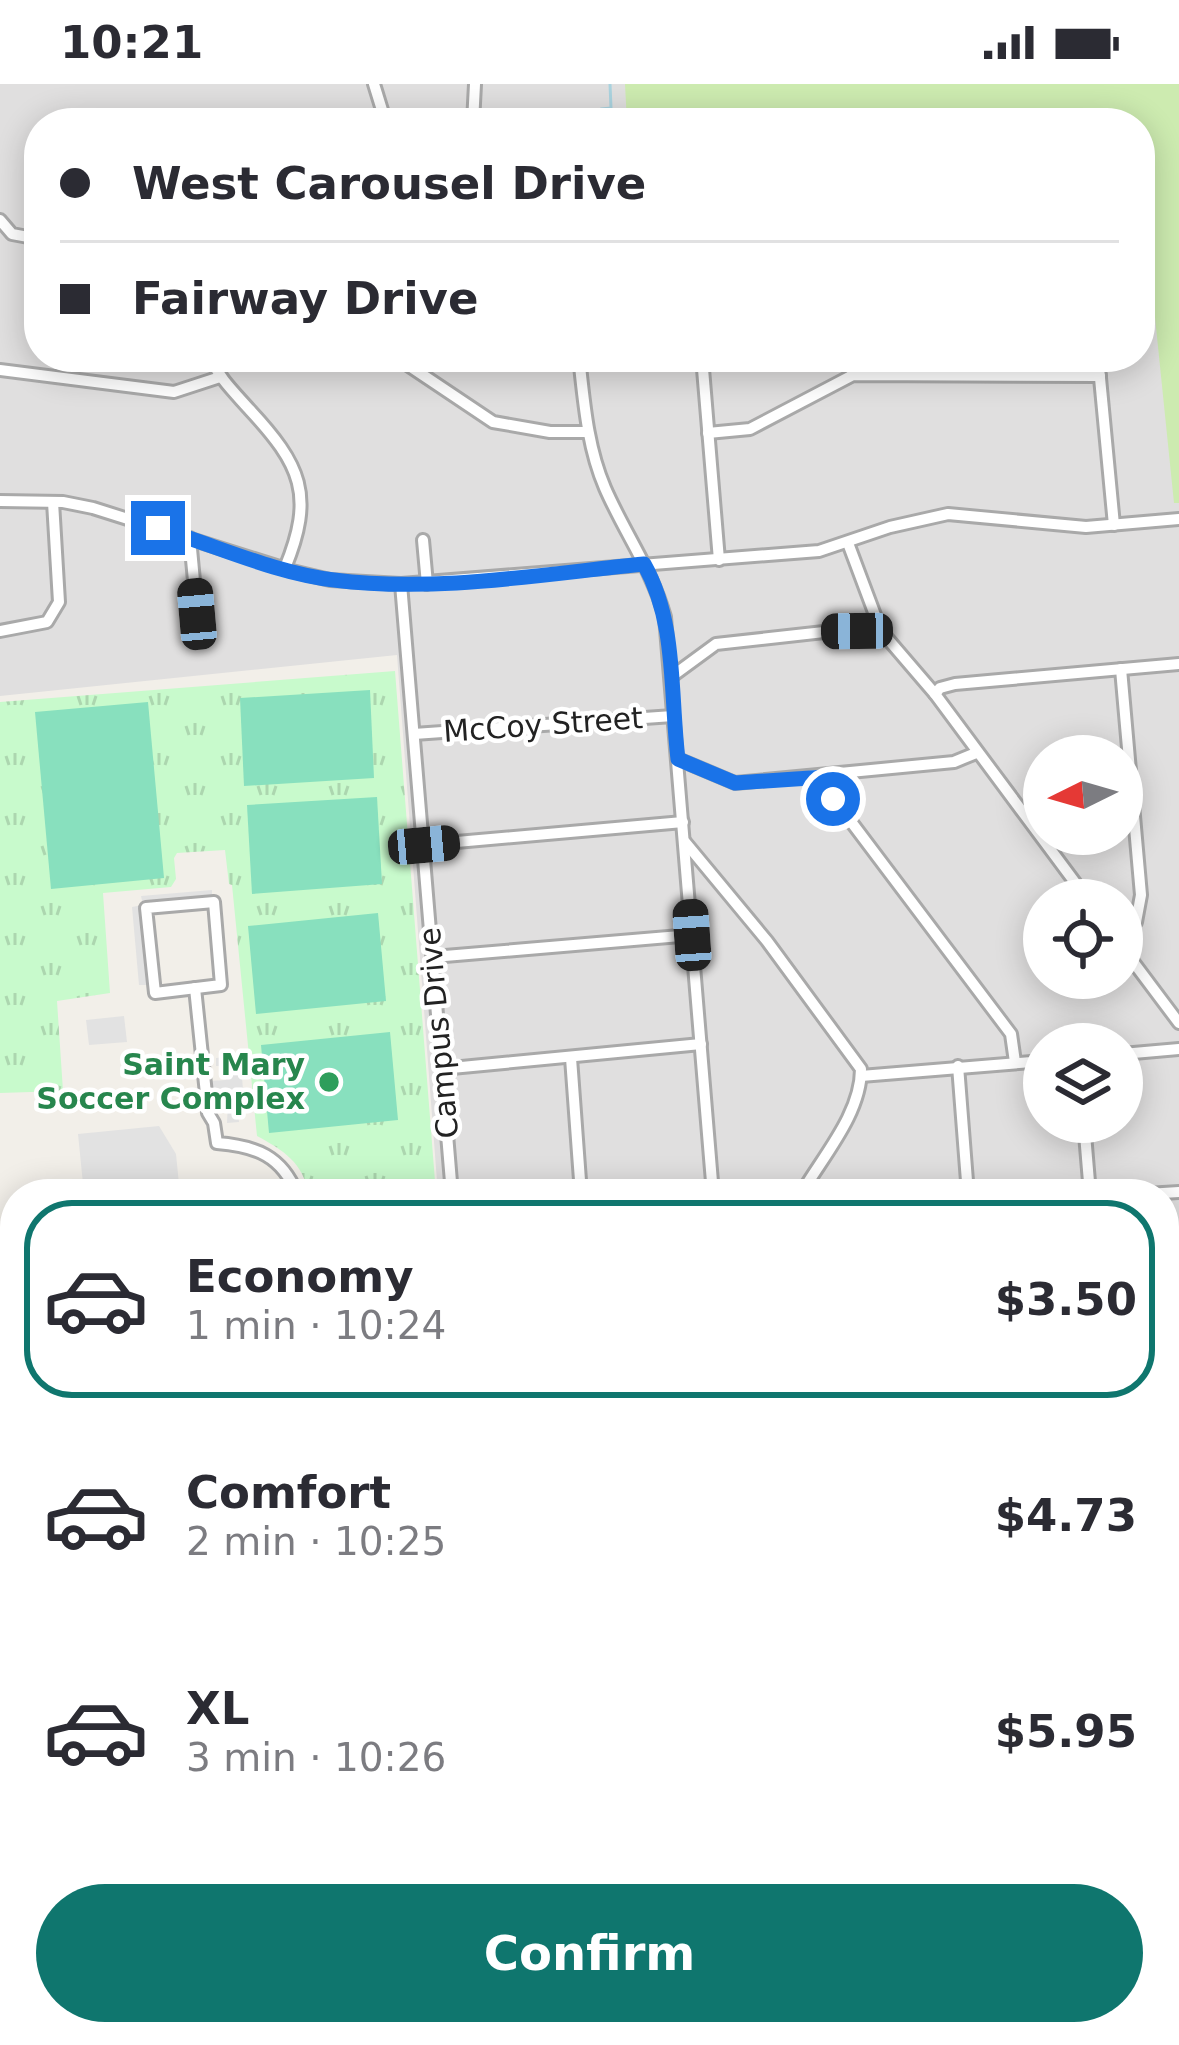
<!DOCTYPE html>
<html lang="en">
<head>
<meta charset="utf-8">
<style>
	:root { --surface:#fff; --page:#f7f7f7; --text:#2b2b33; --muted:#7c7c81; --line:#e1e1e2; --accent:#0f766e }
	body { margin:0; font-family:"DejaVu Sans",sans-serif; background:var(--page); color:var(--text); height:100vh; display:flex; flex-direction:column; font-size:45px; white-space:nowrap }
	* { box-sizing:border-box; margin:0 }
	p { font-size:39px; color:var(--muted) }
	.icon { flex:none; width:66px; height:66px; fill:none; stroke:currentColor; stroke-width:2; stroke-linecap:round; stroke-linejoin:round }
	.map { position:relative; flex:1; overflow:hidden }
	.side { position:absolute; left:0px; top:1095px; width:1179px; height:867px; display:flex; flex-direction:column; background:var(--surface); border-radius:48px 48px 0 0; box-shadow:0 6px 30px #0003 }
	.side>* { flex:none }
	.banner { position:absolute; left:24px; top:24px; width:1131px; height:264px; border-radius:48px; box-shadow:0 6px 30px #0003; display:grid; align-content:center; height:264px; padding:0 36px; background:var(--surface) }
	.needle { width:78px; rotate:265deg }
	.fabs { position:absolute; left:1023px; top:651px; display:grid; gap:24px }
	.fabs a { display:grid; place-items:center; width:120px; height:120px; border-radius:50%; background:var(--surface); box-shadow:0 6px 30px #0003; font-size:60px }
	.end { position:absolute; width:54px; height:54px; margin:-27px; border:15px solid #1a73e8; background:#fff; box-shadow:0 0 0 6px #fff }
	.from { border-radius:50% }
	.car { position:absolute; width:36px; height:72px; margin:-36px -18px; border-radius:15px; box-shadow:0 0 9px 3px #0007; background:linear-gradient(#222 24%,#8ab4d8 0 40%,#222 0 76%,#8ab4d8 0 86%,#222 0) }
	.banner b { display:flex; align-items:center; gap:42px; height:114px; font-size:45px }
	.banner b+b { border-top:3px solid var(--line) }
	.banner i { width:30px; height:30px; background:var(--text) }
	ul { padding:21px 0 0; list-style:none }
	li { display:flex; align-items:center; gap:36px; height:198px; margin:0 24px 18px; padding:0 12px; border:6px solid transparent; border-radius:48px }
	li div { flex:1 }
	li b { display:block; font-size:45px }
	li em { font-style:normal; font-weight:700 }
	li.on { border-color:var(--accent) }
	li>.icon { width:108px; height:108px; stroke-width:1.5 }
	.button { display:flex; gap:24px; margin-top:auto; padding:24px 36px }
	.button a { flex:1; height:138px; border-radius:72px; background:var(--accent); color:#fff; font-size:48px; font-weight:700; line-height:138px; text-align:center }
	.status { display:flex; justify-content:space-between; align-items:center; height:84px; padding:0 60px; background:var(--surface); direction:ltr }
	.status svg { height:33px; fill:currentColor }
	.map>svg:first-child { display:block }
</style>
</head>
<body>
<div class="status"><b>10:21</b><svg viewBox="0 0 49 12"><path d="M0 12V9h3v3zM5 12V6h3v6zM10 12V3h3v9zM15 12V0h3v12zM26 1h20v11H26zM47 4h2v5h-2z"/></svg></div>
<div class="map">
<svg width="1179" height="1961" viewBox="0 0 1179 1961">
	<defs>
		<pattern id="park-tufts" width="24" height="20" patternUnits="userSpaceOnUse" patternTransform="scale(3)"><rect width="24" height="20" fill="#c8facc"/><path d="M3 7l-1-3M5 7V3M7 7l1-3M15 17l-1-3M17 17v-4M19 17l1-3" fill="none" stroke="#acd6af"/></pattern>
	</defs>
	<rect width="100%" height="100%" fill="#f2efe9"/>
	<path fill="#e0dfdf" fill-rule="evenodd" d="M0,0H1179V1709L1164,1710V1110H438L397,571L0,612ZM39,39H1140V273H39ZM1044,672H1122V750H1044ZM1044,816H1122V894H1044ZM1044,960H1122V1038H1044Z"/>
	<polygon fill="#cdebb0" points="625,0 1179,0 1179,419 1174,419 1148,165 1140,148 1140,39 627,39"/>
	<g fill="url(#park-tufts)">
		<path d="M395,587L436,1110H308C304,1079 283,1066 257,1052L232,801L229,800L225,766L177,769L174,774L176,795L171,803L103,809L110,909L57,917L63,1007L0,1009V618Z"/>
		<polygon points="0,1312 15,1313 15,1634 0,1635"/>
	</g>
	<g fill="#88e0be">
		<polygon points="370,606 374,694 244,702 240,614"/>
		<polygon points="148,618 164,794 51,805 35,628"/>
		<polygon points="377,713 382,800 252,810 247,721"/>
		<polygon points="378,829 386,917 256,930 248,842"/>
		<polygon points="390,948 398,1036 269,1049 261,961"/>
	</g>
	<g fill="#e2e2e2">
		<polygon points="212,806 212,816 143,821 150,901 139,901 132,823 143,821 141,812"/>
		<polygon points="124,932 127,958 89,961 86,936"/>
		<polygon points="232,972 234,981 241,981 245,1030 238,1030 239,1038 227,1039 228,1018 212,1018 210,997 226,996 225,982 216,982 216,974"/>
		<polygon points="159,1042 176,1070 180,1110 84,1110 78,1050"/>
	</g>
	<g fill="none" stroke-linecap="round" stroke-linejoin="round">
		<polyline stroke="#aad3df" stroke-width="3" points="601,25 611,24 610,0"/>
		<defs>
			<g id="minor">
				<polyline points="374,0 386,39"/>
				<polyline points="473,39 475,0"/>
				<polyline points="0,136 12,150 39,155"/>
				<path d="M210,273C219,294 234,308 249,325C301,381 315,411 285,484"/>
				<polyline points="396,273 493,338 550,348 588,348"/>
				<path d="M579,273C584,317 587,362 605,404C624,448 652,486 665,533L713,1110"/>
				<polyline points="702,273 719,476"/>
				<polyline points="849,273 853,291"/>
				<polyline points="1098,273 1114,441"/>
				<polyline points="0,286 174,308 220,293"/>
				<polyline points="708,349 750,345 853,291 1100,292"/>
				<polyline points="0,417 63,418 93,424 292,487 330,496 401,500 819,467 890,443 948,430 1086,443 1179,435"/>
				<polyline points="190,454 197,529"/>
				<polyline points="423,456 427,500"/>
				<polyline points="848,459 881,547 935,610 1088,816"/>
				<polyline points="401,500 452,1110"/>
				<polyline points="0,547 47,538 59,518 53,418"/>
				<polyline points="1121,585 1141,811 1136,838 1122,852"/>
				<polyline points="671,593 716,560 833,547 881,547"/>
				<polyline points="935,610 940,604 955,600 1179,580"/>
				<polyline points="414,650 673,632"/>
				<polyline points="678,675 735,699 954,678 976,669"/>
				<polyline points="825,693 834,715 1011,950 1015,978"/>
				<path d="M685,758L767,857L861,985C861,1030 823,1072 801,1110"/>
				<polyline points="423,761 683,738"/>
				<polygon points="214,818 221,901 155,909 146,824"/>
				<polyline points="1122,863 1179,939"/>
				<polyline points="433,873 692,851"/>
				<path d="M195,904L208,1029L214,1039L217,1059C256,1062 282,1072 297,1110"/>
				<polyline points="1122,970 1179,965"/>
				<polyline points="571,974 581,1110"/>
				<polyline points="958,982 968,1110"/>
				<polyline points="441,985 701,960"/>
				<polyline points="861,992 1044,977"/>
				<polyline points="1084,1038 1090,1110"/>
				<polyline points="1147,1110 1179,1108"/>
				<polyline points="1164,1249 1179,1248"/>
				<polyline points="1164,1395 1179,1394"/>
				<polyline points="1164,1543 1179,1542"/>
				<polyline points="0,1651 15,1649"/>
				<polyline points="1164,1723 1179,1721"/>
				<polyline points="0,1808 15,1807"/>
				<polyline points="1164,1898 1179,1895"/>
				<polyline points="264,1947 265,1961"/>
				<polyline points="436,1947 437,1961"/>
				<polyline points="785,1947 785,1961"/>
				<polyline points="545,1961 683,1947"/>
			</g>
		</defs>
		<use href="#minor" stroke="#a9a9a9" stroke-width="16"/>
		<use href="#minor" stroke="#fff" stroke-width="10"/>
	</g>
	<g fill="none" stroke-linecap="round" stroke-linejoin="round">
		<path stroke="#1a73e8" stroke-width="15" d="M158,444C215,461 274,489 334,496C436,509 543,490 644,480C677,539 670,609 678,675L735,699L825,693L833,715"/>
	</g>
	<circle fill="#2e9e5b" stroke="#fff" stroke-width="4.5" cx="329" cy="998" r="12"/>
	<g text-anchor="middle" stroke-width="9" stroke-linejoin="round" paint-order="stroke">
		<g font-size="30" fill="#222" stroke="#fff">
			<text transform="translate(543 641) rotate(-4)" y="10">McCoy Street</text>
			<text transform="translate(439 949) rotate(-95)" y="10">Campus Drive</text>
		</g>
		<g font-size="30" font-weight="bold" fill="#27864d" stroke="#fff" text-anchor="end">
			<text x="305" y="991">Saint Mary<tspan x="305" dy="34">Soccer Complex</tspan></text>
		</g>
	</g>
</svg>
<div class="fabs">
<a><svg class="needle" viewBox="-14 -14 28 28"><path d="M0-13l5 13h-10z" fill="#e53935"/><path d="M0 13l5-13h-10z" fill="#7c7c81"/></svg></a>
<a><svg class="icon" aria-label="locate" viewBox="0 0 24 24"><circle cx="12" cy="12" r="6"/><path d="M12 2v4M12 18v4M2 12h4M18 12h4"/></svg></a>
<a><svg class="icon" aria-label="layers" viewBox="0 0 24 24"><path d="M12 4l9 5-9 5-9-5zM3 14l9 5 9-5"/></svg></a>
</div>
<i class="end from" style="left:833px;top:715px"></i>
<i class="end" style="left:158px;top:444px"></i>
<i class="car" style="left:197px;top:530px;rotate:355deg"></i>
<i class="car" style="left:857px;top:547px;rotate:269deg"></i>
<i class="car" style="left:424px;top:761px;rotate:85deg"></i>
<i class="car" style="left:692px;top:851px;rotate:356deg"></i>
<div class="banner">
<b><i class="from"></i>West Carousel Drive</b>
<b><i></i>Fairway Drive</b>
</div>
<section class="side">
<ul>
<li class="on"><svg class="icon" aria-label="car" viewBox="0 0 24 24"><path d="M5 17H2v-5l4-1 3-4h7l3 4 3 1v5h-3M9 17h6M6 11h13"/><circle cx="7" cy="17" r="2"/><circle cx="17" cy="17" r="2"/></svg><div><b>Economy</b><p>1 min · 10:24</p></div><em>$3.50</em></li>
<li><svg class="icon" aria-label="car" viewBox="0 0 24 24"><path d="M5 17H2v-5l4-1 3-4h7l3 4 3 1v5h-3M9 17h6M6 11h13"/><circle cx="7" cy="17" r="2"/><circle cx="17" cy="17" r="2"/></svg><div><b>Comfort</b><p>2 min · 10:25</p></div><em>$4.73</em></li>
<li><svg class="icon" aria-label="car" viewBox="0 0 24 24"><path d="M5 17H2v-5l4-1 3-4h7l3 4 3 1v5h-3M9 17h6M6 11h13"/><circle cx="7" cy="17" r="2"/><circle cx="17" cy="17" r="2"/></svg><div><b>XL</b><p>3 min · 10:26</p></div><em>$5.95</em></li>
</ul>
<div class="button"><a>Confirm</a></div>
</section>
</div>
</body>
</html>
